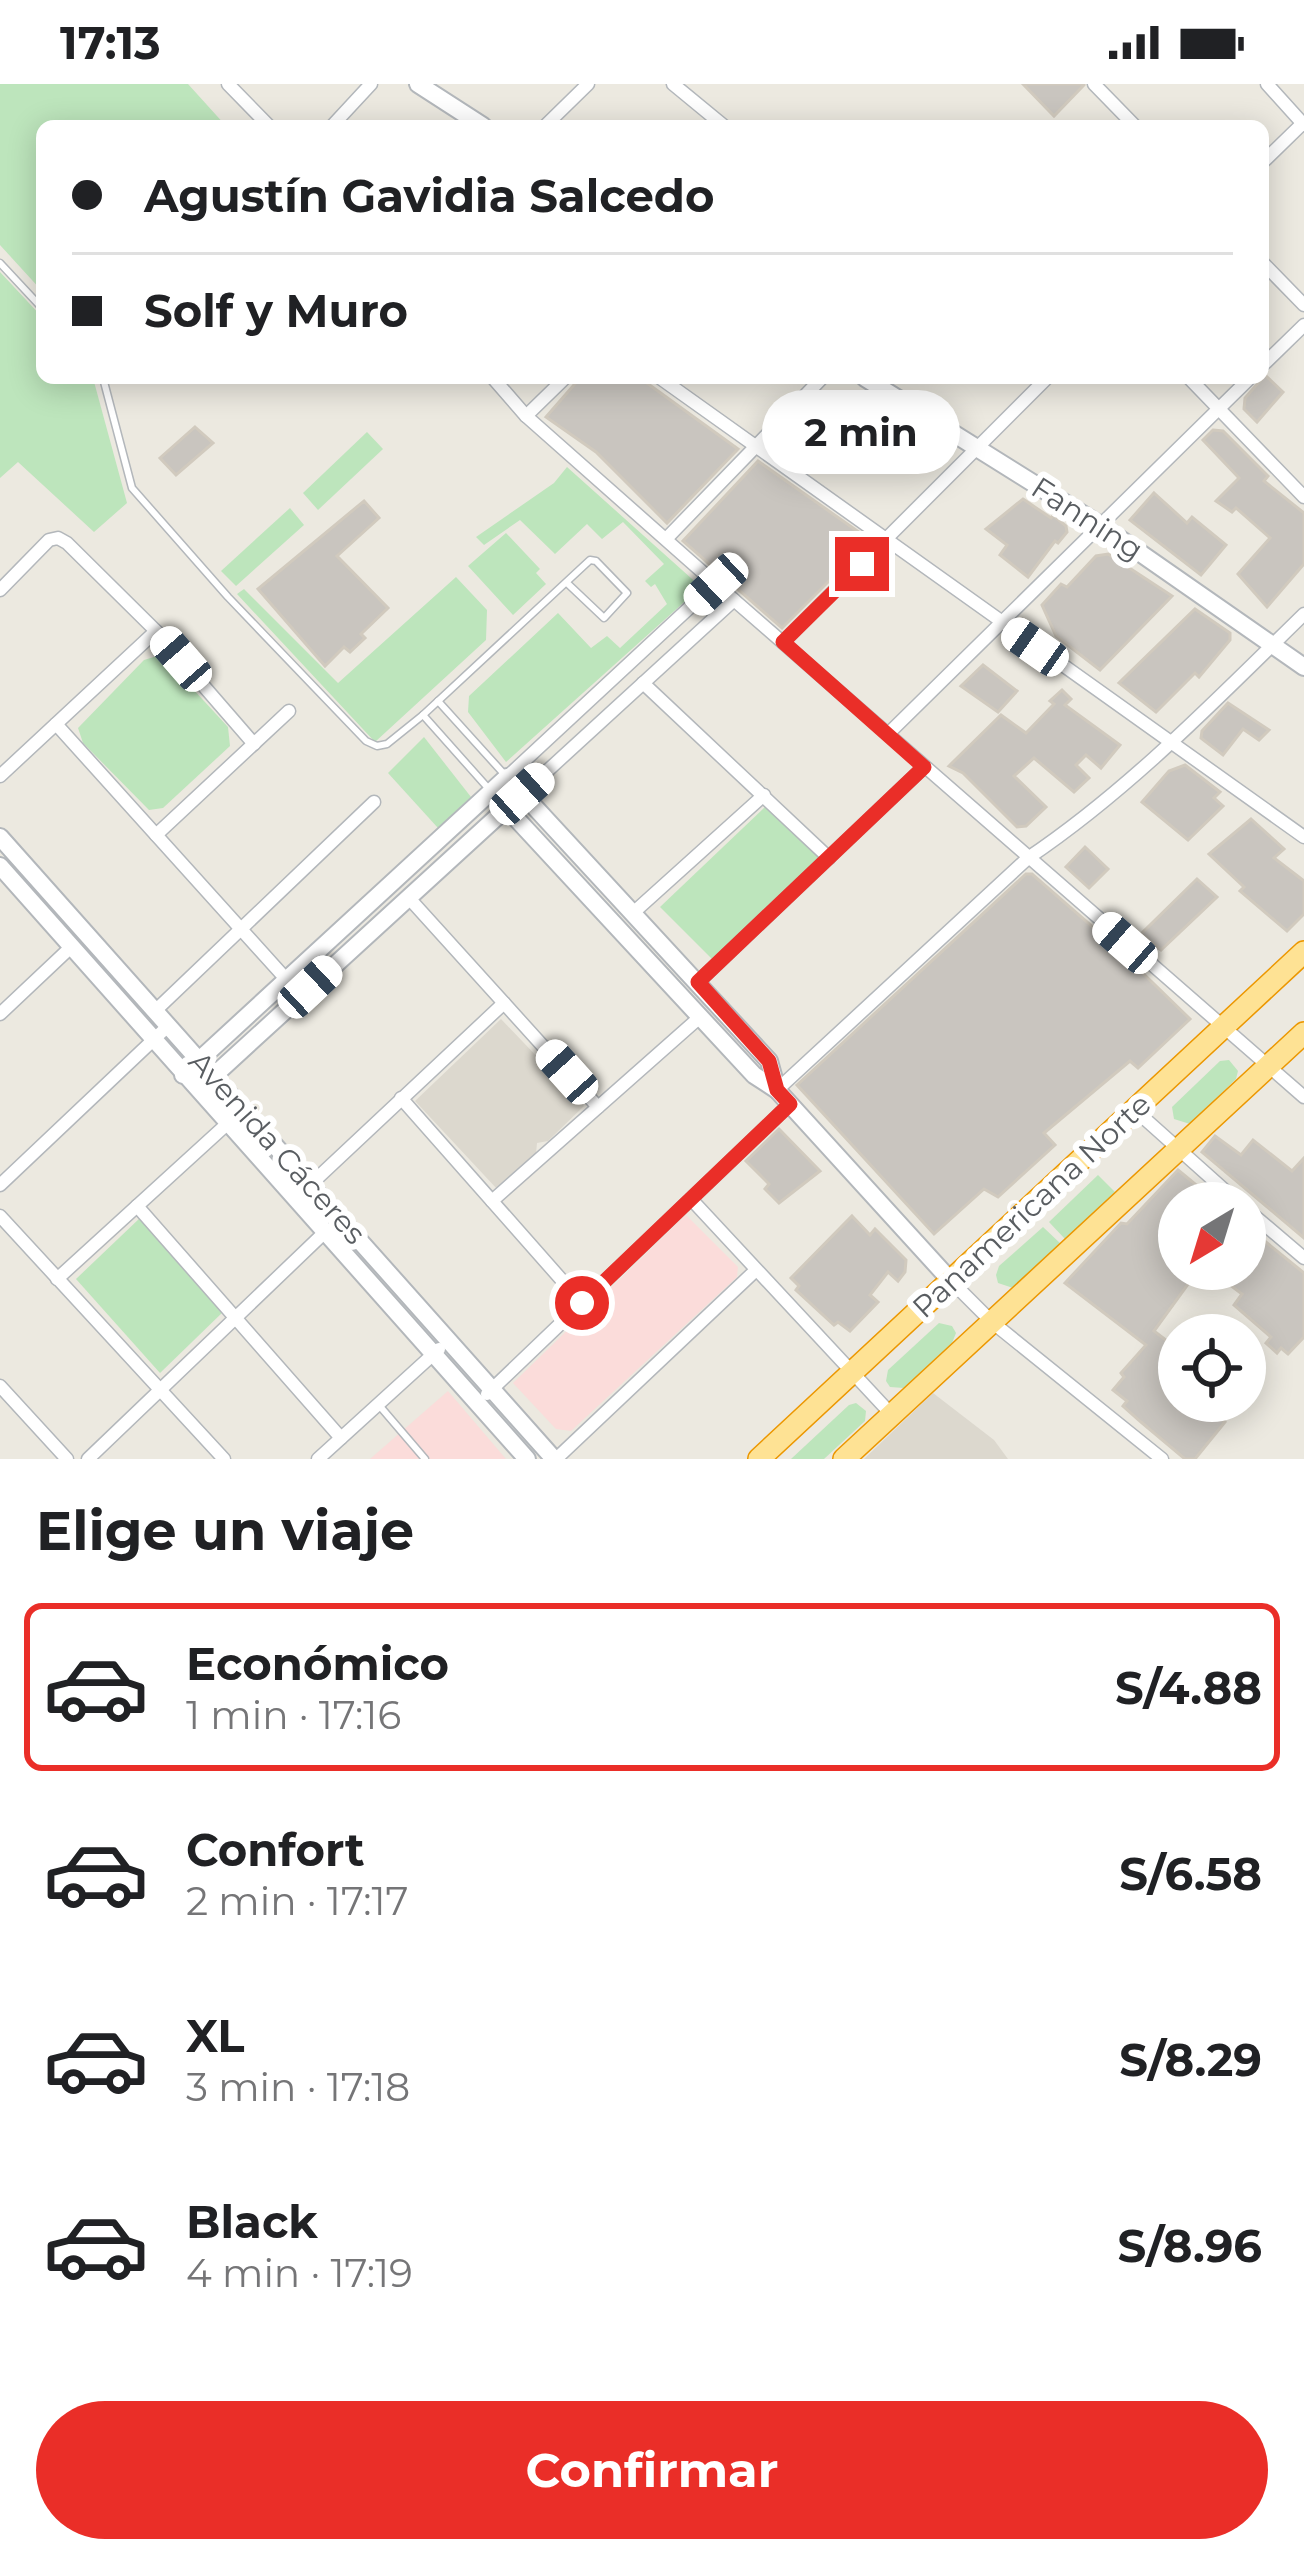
<!DOCTYPE html>
<html lang="es">
<head>
<meta charset="utf-8">
<style>
	:root { --surface:#fff; --page:#f6f6f6; --text:#202124; --muted:#757577; --line:#e0e0e0; --accent:#ea2e28 }
	body { margin:0; font-family:Montserrat,sans-serif; background:var(--page); color:var(--text); height:100vh; display:flex; flex-direction:column; font-size:45px; white-space:nowrap }
	* { box-sizing:border-box; margin:0 }
	p { font-size:39px; color:var(--muted) }
	.icon { flex:none; width:66px; height:66px; fill:none; stroke:currentColor; stroke-width:2; stroke-linecap:round; stroke-linejoin:round }
	.map { position:relative; height:1375px; overflow:hidden }
	.side { display:flex; flex-direction:column; background:var(--surface); flex:1 }
	.side>* { flex:none }
	.hud { position:absolute; left:36px; top:36px; width:1233px; height:264px; border-radius:18px; box-shadow:0 6px 30px #0003; display:grid; align-content:center; height:264px; padding:0 36px; background:var(--surface) }
	.needle { width:78px; rotate:218deg }
	.tools { position:absolute; left:1158px; top:1098px; display:grid; gap:24px }
	.tools a { display:grid; place-items:center; width:108px; height:108px; border-radius:50%; background:var(--surface); box-shadow:0 6px 30px #0003; font-size:60px }
	.end { position:absolute; width:54px; height:54px; margin:-27px; border:15px solid #ea2e28; background:#fff; box-shadow:0 0 0 6px #fff }
	.from { border-radius:50% }
	.bubble { position:absolute; height:84px; border-radius:42px; background:var(--surface); box-shadow:0 6px 30px #0003; font-size:39px; font-weight:700; line-height:84px; text-align:center }
	.car { position:absolute; width:36px; height:72px; margin:-36px -18px; border-radius:15px; box-shadow:0 0 9px 3px #0007; background:linear-gradient(#fff 24%,#345 0 40%,#fff 0 76%,#345 0 86%,#fff 0) }
	.hud b { display:flex; align-items:center; gap:42px; height:114px; font-size:45px }
	.hud b+b { border-top:3px solid var(--line) }
	.hud i { width:30px; height:30px; background:var(--text) }
	ul { padding:0; list-style:none }
	li { display:flex; align-items:center; gap:36px; height:168px; margin:0 24px 18px; padding:0 12px; border:6px solid transparent; border-radius:18px }
	li div { flex:1 }
	li b { display:block; font-size:45px }
	li em { font-style:normal; font-weight:700 }
	li.active { border-color:var(--accent) }
	li>.icon { width:108px; height:108px; stroke-width:1.5 }
	h2 { padding:0 36px; font-size:54px; line-height:144px }
	.button { display:flex; gap:24px; margin-top:auto; padding:24px 36px }
	.button a { flex:1; height:138px; border-radius:72px; background:var(--accent); color:#fff; font-size:48px; font-weight:700; line-height:138px; text-align:center }
	.status { display:flex; justify-content:space-between; align-items:center; height:84px; padding:0 60px; background:var(--surface); direction:ltr }
	.status svg { height:33px; fill:currentColor }
	.map>svg:first-child { display:block }
</style>
</head>
<body>
<div class="status"><b>17:13</b><svg viewBox="0 0 49 12"><path d="M0 12V9h3v3zM5 12V6h3v6zM10 12V3h3v9zM15 12V0h3v12zM26 1h20v11H26zM47 4h2v5h-2z"/></svg></div>
<div class="map">
<svg width="1304" height="1375" viewBox="0 0 1304 1375">
	<rect width="100%" height="100%" fill="#ece9e0"/>
	<g fill="#dcd8ce">
		<polygon points="501,935 584,1022 548,1057 537,1059 536,1069 497,1105 415,1017"/>
		<polygon points="933,1309 994,1356 1008,1375 864,1375"/>
	</g>
	<g fill="#fbdcda">
		<polygon points="686,1131 738,1183 737,1193 571,1347 556,1345 513,1299"/>
		<polygon points="448,1307 506,1375 370,1375"/>
	</g>
	<g fill="#bde5bc">
		<polygon points="0,0 188,0 226,42 42,42 42,207 0,161"/>
		<polygon points="0,188 42,233 42,294 93,294 127,419 94,448 18,378 0,394"/>
		<polygon points="367,348 383,365 318,426 303,409"/>
		<polygon points="567,383 701,503 506,678 468,628 469,612 558,529 591,564 607,552 620,564 667,520 655,500 651,503 645,497 664,480 623,438 602,455 587,440 555,470 520,436 484,461 476,453 554,399"/>
		<polygon points="290,424 304,441 236,502 221,487"/>
		<polygon points="506,449 540,485 536,489 546,500 513,531 468,482"/>
		<polygon points="456,493 487,526 486,556 375,658 237,510 244,505 338,599"/>
		<polygon points="157,572 168,578 228,643 230,662 163,724 149,726 83,659 78,644 144,576"/>
		<polygon points="424,653 471,713 438,744 388,689"/>
		<polygon points="765,723 823,777 715,878 660,823"/>
		<polygon points="1229,976 1238,987 1236,995 1190,1040 1174,1035 1172,1023 1220,977"/>
		<polygon points="1098,1091 1115,1108 1065,1155 1049,1138"/>
		<polygon points="141,1133 225,1226 160,1289 76,1195"/>
		<polygon points="1043,1143 1061,1160 1013,1204 998,1199 996,1191 999,1182"/>
		<polygon points="939,1239 952,1242 956,1249 952,1259 904,1304 890,1303 886,1297 888,1286"/>
		<polygon points="856,1319 866,1327 865,1337 824,1375 791,1375 849,1321"/>
	</g>
	<g fill="#c9c5bf" stroke="#d1cabe" stroke-width="3">
		<polygon points="1023,0 1084,0 1084,1 1054,32"/>
		<polygon points="1265,291 1283,308 1257,338 1244,325 1245,314"/>
		<polygon points="580,294 640,294 738,365 667,439 596,368 546,333"/>
		<polygon points="195,343 213,359 176,391 160,374"/>
		<polygon points="1213,346 1223,347 1268,392 1264,397 1304,429 1304,480 1267,523 1238,490 1270,454 1236,424 1232,428 1216,417 1239,394 1203,356"/>
		<polygon points="758,377 870,456 782,544 683,457"/>
		<polygon points="1154,409 1187,439 1192,433 1226,461 1201,491 1130,436"/>
		<polygon points="1023,415 1051,434 1053,431 1066,442 1067,448 1058,459 1055,457 1028,493 1000,471 1007,461 986,445"/>
		<polygon points="364,417 379,434 337,472 388,524 361,550 365,554 350,568 344,563 325,582 258,505"/>
		<polygon points="1108,470 1172,512 1100,586 1056,552 1042,521 1061,500 1067,503 1096,472"/>
		<polygon points="1195,525 1230,549 1230,556 1199,593 1195,589 1156,628 1119,599"/>
		<polygon points="983,581 1017,607 998,628 961,602"/>
		<polygon points="1062,606 1071,615 1065,621 1120,661 1101,684 1086,671 1076,681 1089,694 1074,708 1034,674 1014,692 1046,723 1026,742 1017,743 963,689 949,682 1001,631 1026,649 1054,620 1050,617"/>
		<polygon points="1228,619 1269,646 1259,656 1243,645 1223,671 1201,654 1202,647"/>
		<polygon points="1185,681 1220,708 1214,714 1223,722 1188,756 1142,718 1169,687"/>
		<polygon points="1251,735 1284,765 1274,774 1304,797 1304,830 1287,847 1240,807 1244,803 1209,770"/>
		<polygon points="1085,763 1108,785 1089,804 1066,783"/>
		<polygon points="1026,790 1032,790 1117,864 1190,935 1138,984 1130,977 1044,1049 1055,1061 998,1113 984,1105 934,1150 797,1001"/>
		<polygon points="1197,795 1217,813 1161,866 1141,850"/>
		<polygon points="779,1045 820,1087 779,1119 765,1105 769,1100 746,1077"/>
		<polygon points="1215,1052 1241,1071 1253,1056 1292,1087 1304,1074 1304,1154 1202,1068"/>
		<polygon points="1178,1086 1218,1119 1179,1119 1179,1185 1199,1185 1154,1247 1171,1260 1163,1270 1179,1282 1179,1317 1198,1317 1225,1338 1195,1375 1185,1375 1141,1338 1123,1322 1127,1317 1113,1306 1124,1293 1121,1289 1146,1261 1065,1199 1121,1139 1127,1140"/>
		<polygon points="852,1132 870,1151 875,1145 906,1176 905,1188 898,1197 888,1188 870,1211 878,1218 850,1247 838,1238 834,1241 796,1206 799,1202 791,1194"/>
		<polygon points="1245,1141 1304,1189 1304,1253 1288,1270 1281,1264 1277,1269 1266,1259 1271,1253 1234,1221 1242,1210 1209,1185 1245,1185"/>
	</g>
	<g fill="none" stroke-linecap="round" stroke-linejoin="round">
		<defs>
			<g id="service">
				<polyline points="0,179 42,224"/>
				<polyline points="103,294 132,404 228,513 366,657 377,662 387,660 423,631 590,476 596,477 627,509 604,534 567,499"/>
				<polyline points="438,617 504,690"/>
				<polyline points="423,631 488,704"/>
				<polyline points="378,1320 425,1375"/>
			</g>
			<g id="minor">
				<polyline points="228,0 269,42"/>
				<polyline points="673,0 724,42"/>
				<polyline points="1094,0 1135,42"/>
				<polyline points="1267,0 1304,41"/>
				<polyline points="332,42 371,0"/>
				<polyline points="545,42 588,0"/>
				<polyline points="1263,78 1304,38"/>
				<polyline points="1263,179 1304,221"/>
				<polyline points="1263,281 1304,241"/>
				<polyline points="493,294 526,332 734,516 1304,1013"/>
				<polyline points="660,294 1304,753"/>
				<polyline points="1189,294 1304,413"/>
				<polyline points="526,332 565,294"/>
				<polyline points="666,455 822,294"/>
				<polyline points="0,506 49,456 58,454 67,459 156,547 254,660"/>
				<polyline points="783,558 1047,294"/>
				<polyline points="643,599 829,774"/>
				<polyline points="56,640 286,895"/>
				<polyline points="889,649 1250,294"/>
				<polyline points="0,692 156,547"/>
				<polyline points="507,693 716,499"/>
				<polyline points="522,710 734,516"/>
				<polyline points="156,751 289,627"/>
				<polyline points="408,813 598,1023"/>
				<polyline points="633,829 764,711"/>
				<polyline points="698,898 924,683"/>
				<polyline points="155,927 374,718"/>
				<polyline points="0,930 70,864"/>
				<path d="M777,1006L1028,774C1129,706 1217,615 1304,530"/>
				<polyline points="401,1014 582,1219"/>
				<polyline points="1135,1026 1239,1119"/>
				<polyline points="0,1101 168,942"/>
				<polyline points="295,1115 504,919"/>
				<polyline points="691,1115 892,1331"/>
				<polyline points="492,1117 700,933"/>
				<polyline points="137,1122 341,1354"/>
				<polyline points="1245,1124 1304,1174"/>
				<polyline points="0,1132 224,1375"/>
				<polyline points="57,1195 227,1040"/>
				<polyline points="951,1197 992,1238 1162,1375"/>
				<polyline points="0,1302 67,1375"/>
				<polyline points="487,1310 790,1020"/>
				<polyline points="88,1375 325,1148"/>
				<polyline points="318,1375 439,1265"/>
				<polyline points="556,1375 755,1187"/>
			</g>
			<g id="tertiary">
				<polyline points="418,0 483,42"/>
				<polyline points="865,294 1100,441 1304,583"/>
				<polyline points="500,717 754,991 777,1006"/>
				<polyline points="0,753 554,1375"/>
				<polyline points="0,782 527,1375"/>
				<polyline points="183,991 507,693 769,977 777,1006 951,1197"/>
				<polyline points="207,998 522,710"/>
			</g>
			<g id="trunk">
				<polyline points="759,1375 1304,868"/>
				<polyline points="844,1375 1304,949"/>
			</g>
		</defs>
		<use href="#service" stroke="#b3b7bb" stroke-width="9"/>
		<use href="#minor" stroke="#b3b7bb" stroke-width="15"/>
		<use href="#tertiary" stroke="#b3b7bb" stroke-width="20"/>
		<use href="#trunk" stroke="#ec9700" stroke-width="24"/>
		<use href="#service" stroke="#fff" stroke-width="6"/>
		<use href="#minor" stroke="#fff" stroke-width="12"/>
		<use href="#tertiary" stroke="#fff" stroke-width="16"/>
		<use href="#trunk" stroke="#fee294" stroke-width="21"/>
	</g>
	<g fill="none" stroke-linecap="round" stroke-linejoin="round">
		<polyline stroke="#ea2e28" stroke-width="15" points="582,1219 790,1020 777,1006 769,977 698,898 924,683 783,558 862,480"/>
	</g>
	<g text-anchor="middle" stroke-width="12" stroke-linejoin="round" paint-order="stroke">
		<g font-size="30" fill="#595d61" stroke="#fff">
			<text transform="translate(1087 435) rotate(33)" y="10">Fanning</text>
			<text transform="translate(277 1064) rotate(48)" y="10">Avenida Cáceres</text>
			<text transform="translate(1032 1122) rotate(-43)" y="10">Panamericana Norte</text>
		</g>
	</g>
</svg>
<div class="tools">
<a><svg class="needle" viewBox="-14 -14 28 28"><path d="M0-13l5 13h-10z" fill="#e53935"/><path d="M0 13l5-13h-10z" fill="#757577"/></svg></a>
<a><svg class="icon" aria-label="locate" viewBox="0 0 24 24"><circle cx="12" cy="12" r="6"/><path d="M12 2v4M12 18v4M2 12h4M18 12h4"/></svg></a>
</div>
<i class="end from" style="left:582px;top:1219px"></i>
<i class="end" style="left:862px;top:480px"></i>
<div class="bubble" style="left:762px;top:306px;width:198px">2 min</div>
<i class="car" style="left:716px;top:500px;rotate:227deg"></i>
<i class="car" style="left:1035px;top:563px;rotate:305deg"></i>
<i class="car" style="left:181px;top:575px;rotate:319deg"></i>
<i class="car" style="left:522px;top:710px;rotate:48deg"></i>
<i class="car" style="left:1125px;top:859px;rotate:311deg"></i>
<i class="car" style="left:310px;top:903px;rotate:47deg"></i>
<i class="car" style="left:567px;top:988px;rotate:318deg"></i>
<div class="hud">
<b><i class="from"></i>Agustín Gavidia Salcedo</b>
<b><i></i>Solf y Muro</b>
</div>
</div>
<section class="side">
<h2>Elige un viaje</h2>
<ul>
<li class="active"><svg class="icon" aria-label="car" viewBox="0 0 24 24"><path d="M5 17H2v-5l4-1 3-4h7l3 4 3 1v5h-3M9 17h6M6 11h13"/><circle cx="7" cy="17" r="2"/><circle cx="17" cy="17" r="2"/></svg><div><b>Económico</b><p>1 min · 17:16</p></div><em>S/4.88</em></li>
<li><svg class="icon" aria-label="car" viewBox="0 0 24 24"><path d="M5 17H2v-5l4-1 3-4h7l3 4 3 1v5h-3M9 17h6M6 11h13"/><circle cx="7" cy="17" r="2"/><circle cx="17" cy="17" r="2"/></svg><div><b>Confort</b><p>2 min · 17:17</p></div><em>S/6.58</em></li>
<li><svg class="icon" aria-label="car" viewBox="0 0 24 24"><path d="M5 17H2v-5l4-1 3-4h7l3 4 3 1v5h-3M9 17h6M6 11h13"/><circle cx="7" cy="17" r="2"/><circle cx="17" cy="17" r="2"/></svg><div><b>XL</b><p>3 min · 17:18</p></div><em>S/8.29</em></li>
<li><svg class="icon" aria-label="car" viewBox="0 0 24 24"><path d="M5 17H2v-5l4-1 3-4h7l3 4 3 1v5h-3M9 17h6M6 11h13"/><circle cx="7" cy="17" r="2"/><circle cx="17" cy="17" r="2"/></svg><div><b>Black</b><p>4 min · 17:19</p></div><em>S/8.96</em></li>
</ul>
<div class="button"><a>Confirmar</a></div>
</section>
</body>
</html>
